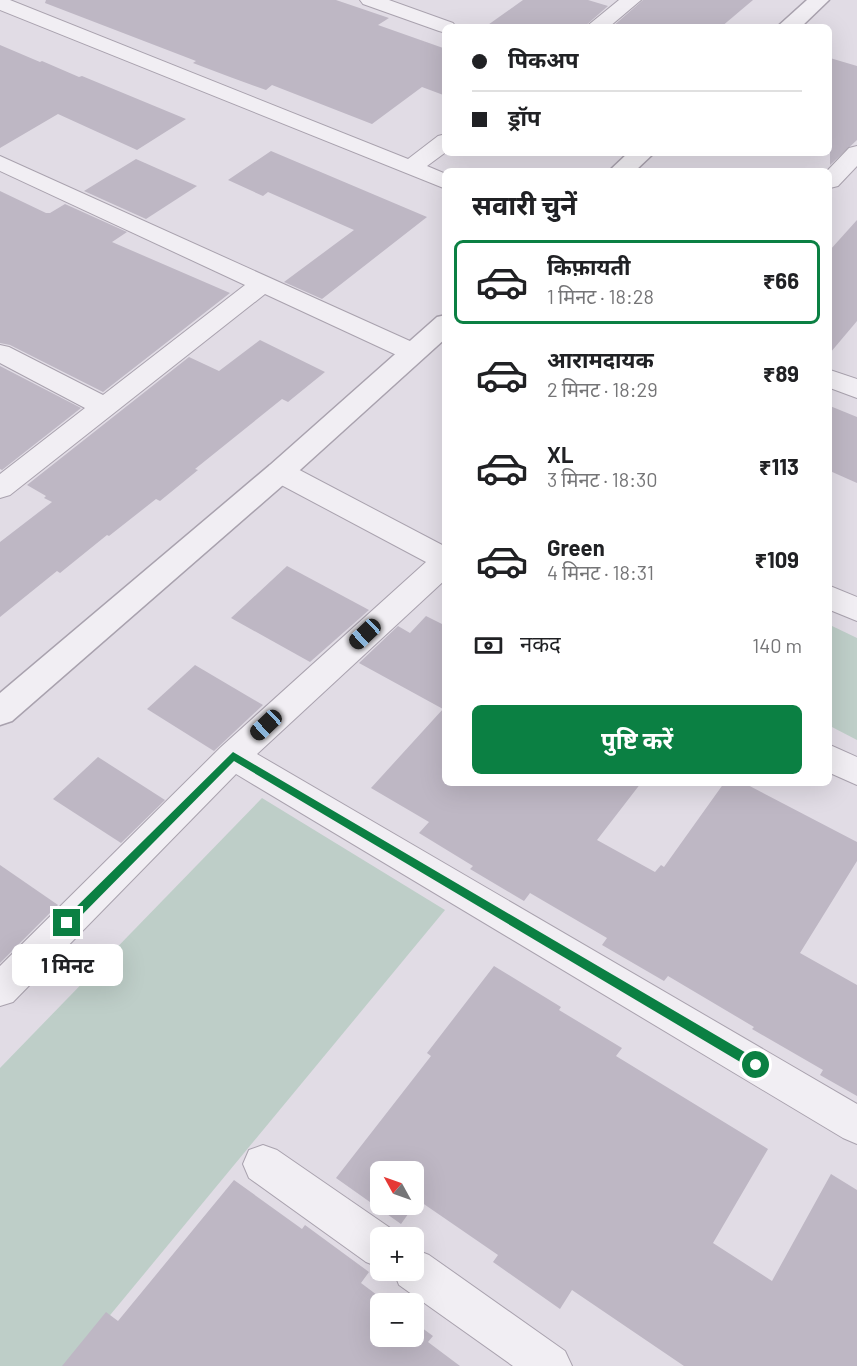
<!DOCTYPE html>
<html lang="hi">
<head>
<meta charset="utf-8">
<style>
	:root { --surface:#fff; --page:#f6f6f6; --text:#202124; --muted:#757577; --line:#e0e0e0; --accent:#0b8043 }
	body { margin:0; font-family:Barlow,"Noto Sans Devanagari",sans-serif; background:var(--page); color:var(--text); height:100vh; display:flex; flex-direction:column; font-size:22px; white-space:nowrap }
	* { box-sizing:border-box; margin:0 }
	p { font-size:20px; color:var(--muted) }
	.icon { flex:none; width:33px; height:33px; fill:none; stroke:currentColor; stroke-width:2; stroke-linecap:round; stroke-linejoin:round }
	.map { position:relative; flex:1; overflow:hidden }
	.details { position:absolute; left:442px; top:168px; width:390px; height:618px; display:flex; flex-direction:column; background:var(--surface); border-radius:9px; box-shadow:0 6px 24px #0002 }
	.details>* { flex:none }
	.banner { position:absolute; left:442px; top:24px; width:390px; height:132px; border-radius:9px; box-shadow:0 6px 24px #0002; display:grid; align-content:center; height:132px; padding:0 30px; background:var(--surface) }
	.needle { width:39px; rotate:310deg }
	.fabs { position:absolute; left:370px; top:1161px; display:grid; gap:12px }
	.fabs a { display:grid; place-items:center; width:54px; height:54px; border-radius:9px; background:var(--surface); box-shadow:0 6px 24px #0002; font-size:30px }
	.end { position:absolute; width:27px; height:27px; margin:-14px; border:8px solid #0b8043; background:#fff; box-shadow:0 0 0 3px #fff }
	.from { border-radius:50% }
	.bubble { position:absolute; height:42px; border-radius:9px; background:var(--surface); box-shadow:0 6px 24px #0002; font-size:20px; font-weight:700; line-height:42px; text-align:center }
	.car { position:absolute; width:18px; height:36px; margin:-18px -9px; border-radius:8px; box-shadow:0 0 4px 2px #0007; background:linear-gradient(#222 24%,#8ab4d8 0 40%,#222 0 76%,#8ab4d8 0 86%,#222 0) }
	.banner b { display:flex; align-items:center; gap:21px; height:57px; font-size:22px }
	.banner b+b { border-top:2px solid var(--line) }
	.banner i { width:15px; height:15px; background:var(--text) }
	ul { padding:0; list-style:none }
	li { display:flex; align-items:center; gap:18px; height:84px; margin:0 12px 9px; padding:0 18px; border:3px solid transparent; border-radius:9px }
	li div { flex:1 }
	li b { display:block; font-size:22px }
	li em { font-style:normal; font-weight:700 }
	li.on { border-color:var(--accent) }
	li>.icon { width:54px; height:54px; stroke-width:1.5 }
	h2 { padding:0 30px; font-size:27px; line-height:72px }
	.pay { display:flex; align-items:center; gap:15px; height:66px; padding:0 30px; font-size:22px }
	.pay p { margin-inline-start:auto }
	.primary-button { display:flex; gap:12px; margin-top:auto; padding:12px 30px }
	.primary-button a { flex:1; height:69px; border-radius:9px; background:var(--accent); color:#fff; font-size:24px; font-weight:700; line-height:69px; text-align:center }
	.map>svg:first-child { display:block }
</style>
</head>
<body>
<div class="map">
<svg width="857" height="1366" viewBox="0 0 857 1366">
	<rect width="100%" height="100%" fill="#e1dce5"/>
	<g fill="#becec8">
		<polygon points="830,625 857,638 857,740 830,726"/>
		<polygon points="262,798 445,910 68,1366 0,1366 0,1068"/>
	</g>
	<g fill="#beb7c4" fill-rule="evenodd">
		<polygon points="46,0 336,0 389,18 378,25 446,49 446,96 422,87 372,124 272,85 266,90 230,77 193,63 196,61 45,3"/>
		<polygon points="523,0 588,0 608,6 584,27 485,27"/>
		<polygon points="643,0 753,0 721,27 612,27"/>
		<polygon points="0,45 40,62 42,61 79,77 82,76 186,119 137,150 58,114 0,148"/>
		<polygon points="830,58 857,66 857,140 830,165"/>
		<polygon points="271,151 427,217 322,299 284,282 354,230 268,192 263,196 228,180"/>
		<polygon points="136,159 197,186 146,219 84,191"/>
		<polygon points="0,191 46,213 50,213 65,204 127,232 112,242 230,293 103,392 10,345 0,343"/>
		<polygon points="857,220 857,321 830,353 830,250"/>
		<polygon points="260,340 325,372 288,402 282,399 195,469 198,470 160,501 156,499 109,536 107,535 60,573 57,571 0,617 0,542 52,502 44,498 46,496 27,485 189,357 219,371"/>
		<polygon points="0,366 81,408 2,470 0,469"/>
		<polygon points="830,406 857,417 857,483 830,471"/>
		<polygon points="287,566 369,610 310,662 231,618"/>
		<polygon points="426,616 446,626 446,783 641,783 597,840 655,872 661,865 664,867 724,783 744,783 857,842 857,861 800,953 857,985 857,1096 820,1075 823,1070 752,1029 754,1027 668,976 664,981 602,945 607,938 530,893 524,901 470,869 473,866 419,833 429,822 371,788 443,709 359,663 398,626 410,633"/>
		<polygon points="195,665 263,705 214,751 147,709"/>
		<polygon points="98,757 165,800 121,843 53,799"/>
		<polygon points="0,865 58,905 0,963"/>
		<path d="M494,966L561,1007L559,1010L622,1048L616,1056L768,1149L713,1243L772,1281L831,1174L857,1190V1366H684L572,1290L560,1309L493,1262L498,1255L418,1200L401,1224L336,1178L431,1056L427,1053ZM381,1172H414V1204H381Z"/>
		<polygon points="234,1180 302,1229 305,1225 369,1272 361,1283 389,1304 381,1304 381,1336 414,1336 414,1322 433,1336 428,1342 460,1366 62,1366 106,1312 118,1321"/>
	</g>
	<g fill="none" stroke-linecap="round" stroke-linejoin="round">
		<defs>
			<g id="minor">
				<polygon points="0,0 10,0 408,159 438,136 446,134 446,152 427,166 446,174 446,189 0,10"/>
				<polygon points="360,0 389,0 453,23 456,27 446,27 446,33 439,31 363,4"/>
				<polygon points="619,0 641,0 609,27 586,27"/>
				<polygon points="857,146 857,166 838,186 830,188 830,171 827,171 849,148"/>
				<polygon points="0,156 421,346 425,352 421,358 412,360 403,358 265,294 10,495 0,498 0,474 85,408 0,363 0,345 9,347 103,395 245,285 0,171"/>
				<polygon points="830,370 857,379 857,398 830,388"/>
				<polygon points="280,463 290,465 446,547 446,579 257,754 857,1104 857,1144 843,1138 236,774 13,1002 0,1006 0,966 221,747 426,562 270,479 266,472 270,465"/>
				<polygon points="830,586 857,597 857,621 830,610"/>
				<polygon points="830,745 857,757 857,785 830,773"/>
				<polygon points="263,1145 277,1150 396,1232 398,1238 381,1238 381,1268 366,1262 249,1178 243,1164 249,1150"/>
				<polygon points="414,1249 429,1255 565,1351 572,1366 513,1366 399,1285 393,1270 414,1270"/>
			</g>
			<g id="tertiary">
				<polygon points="807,0 829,0 801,27 777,27"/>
				<polygon points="628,153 654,153 635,171 609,171"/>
				<polygon points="446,315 446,338 290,479 12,721 0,725 0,693 270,465 437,317"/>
			</g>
		</defs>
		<use href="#minor" stroke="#a9a2ae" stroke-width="2"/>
		<use href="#tertiary" stroke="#a9a2ae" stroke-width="3"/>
		<use href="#minor" fill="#f1eef3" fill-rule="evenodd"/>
		<use href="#tertiary" fill="#f1eef3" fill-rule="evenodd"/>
	</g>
	<polygon fill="#0b8043" points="233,752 760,1061 760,1069 752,1069 234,761 70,927 63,927 63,920"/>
</svg>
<div class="fabs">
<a><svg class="needle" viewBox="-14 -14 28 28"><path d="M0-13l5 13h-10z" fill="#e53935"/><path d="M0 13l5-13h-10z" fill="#757577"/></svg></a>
<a>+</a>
<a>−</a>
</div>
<i class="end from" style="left:756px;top:1065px"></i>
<i class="end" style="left:67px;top:923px"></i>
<div class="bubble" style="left:12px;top:944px;width:111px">1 मिनट</div>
<i class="car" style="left:365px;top:634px;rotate:227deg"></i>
<i class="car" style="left:266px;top:725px;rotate:227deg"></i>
<div class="banner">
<b><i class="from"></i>पिकअप</b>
<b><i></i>ड्रॉप</b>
</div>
<section class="details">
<h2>सवारी चुनें</h2>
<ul>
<li class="on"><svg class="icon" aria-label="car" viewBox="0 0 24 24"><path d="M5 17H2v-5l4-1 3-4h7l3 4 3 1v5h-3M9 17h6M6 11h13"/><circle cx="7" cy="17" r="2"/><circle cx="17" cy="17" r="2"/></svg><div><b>किफ़ायती</b><p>1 मिनट · 18:28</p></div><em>₹66</em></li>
<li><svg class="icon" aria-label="car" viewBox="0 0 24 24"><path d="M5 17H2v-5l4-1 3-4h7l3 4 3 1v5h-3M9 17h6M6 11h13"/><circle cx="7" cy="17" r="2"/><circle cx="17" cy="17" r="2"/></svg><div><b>आरामदायक</b><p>2 मिनट · 18:29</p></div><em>₹89</em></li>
<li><svg class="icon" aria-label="car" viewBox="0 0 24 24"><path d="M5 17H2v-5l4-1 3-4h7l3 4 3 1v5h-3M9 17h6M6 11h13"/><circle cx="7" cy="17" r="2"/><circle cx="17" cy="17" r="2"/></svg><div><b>XL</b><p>3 मिनट · 18:30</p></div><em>₹113</em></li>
<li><svg class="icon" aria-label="car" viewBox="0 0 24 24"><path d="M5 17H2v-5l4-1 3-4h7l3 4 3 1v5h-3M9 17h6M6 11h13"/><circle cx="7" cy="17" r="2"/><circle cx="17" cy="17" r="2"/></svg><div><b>Green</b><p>4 मिनट · 18:31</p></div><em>₹109</em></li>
</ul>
<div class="pay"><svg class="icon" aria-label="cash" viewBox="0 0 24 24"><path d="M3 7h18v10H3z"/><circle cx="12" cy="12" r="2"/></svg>नकद<p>140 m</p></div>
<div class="primary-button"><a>पुष्टि करें</a></div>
</section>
</div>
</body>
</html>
